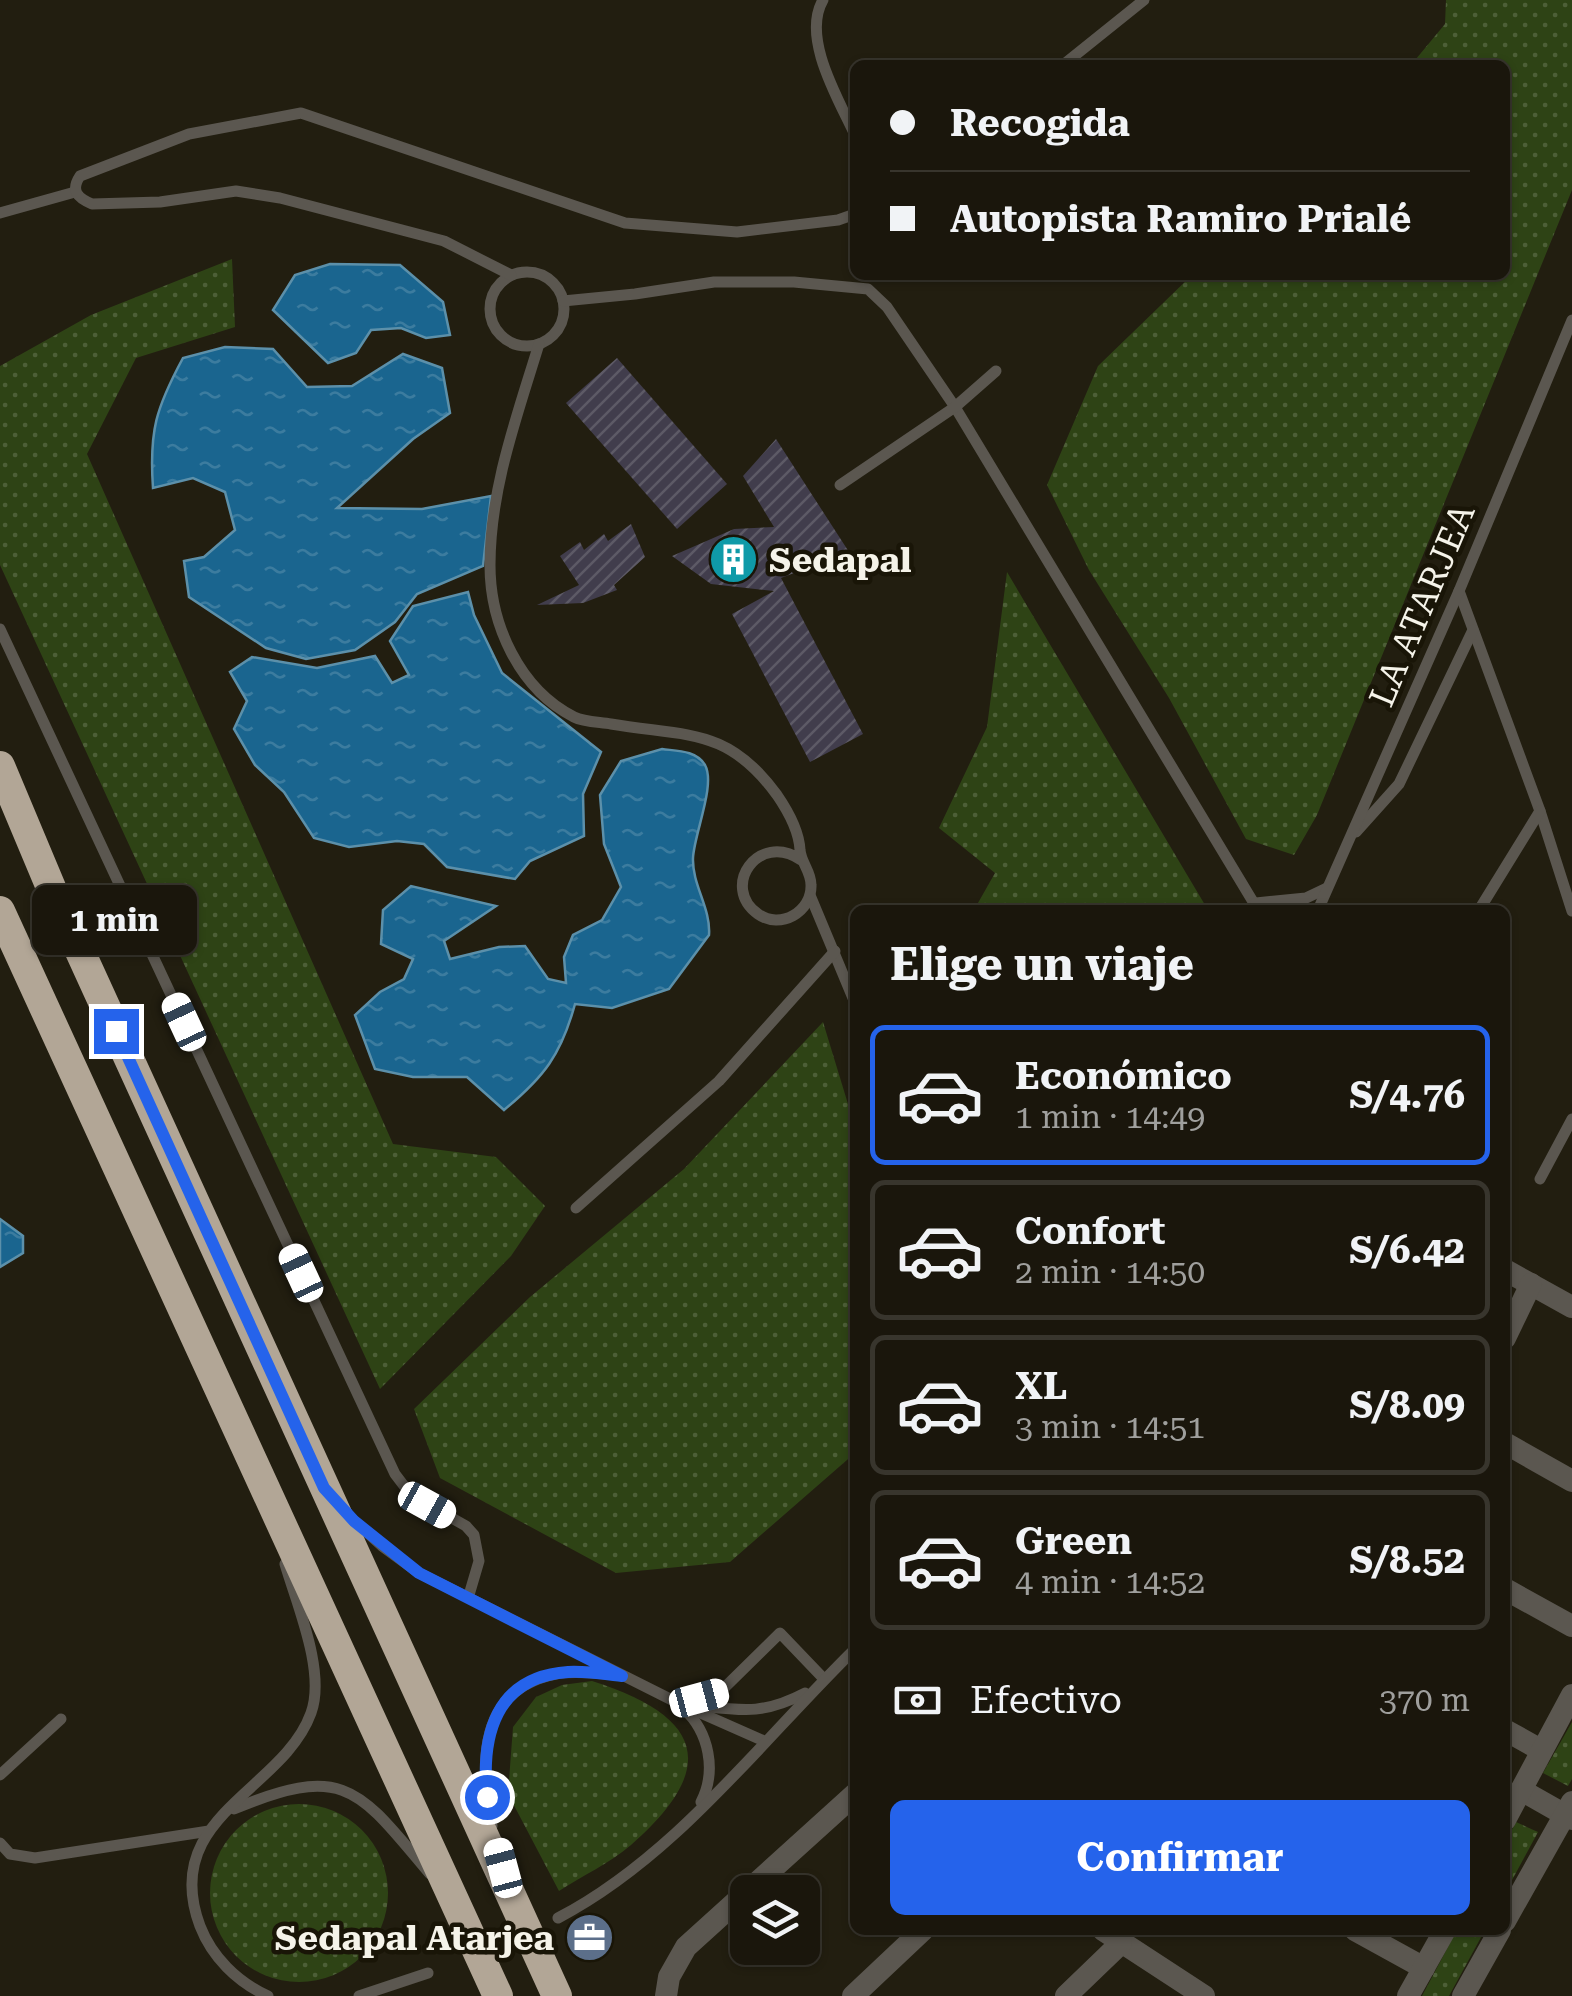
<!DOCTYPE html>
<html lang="es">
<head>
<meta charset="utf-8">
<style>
	:root { --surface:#1a160c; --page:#27231a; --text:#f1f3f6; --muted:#9f9f9d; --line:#38352d; --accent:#2563eb }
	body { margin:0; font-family:"Roboto Serif",serif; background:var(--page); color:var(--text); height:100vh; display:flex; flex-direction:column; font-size:38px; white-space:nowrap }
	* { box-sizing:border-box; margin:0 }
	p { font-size:32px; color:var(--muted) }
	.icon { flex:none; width:55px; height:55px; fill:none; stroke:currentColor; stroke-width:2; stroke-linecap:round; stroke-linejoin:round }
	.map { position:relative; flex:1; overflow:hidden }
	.panel { position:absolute; left:850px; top:905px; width:660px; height:1030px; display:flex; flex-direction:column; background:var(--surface); border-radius:15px; box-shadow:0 2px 8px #0004,0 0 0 2px var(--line) }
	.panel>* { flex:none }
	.top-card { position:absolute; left:850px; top:60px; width:660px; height:220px; border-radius:15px; box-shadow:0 2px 8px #0004,0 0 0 2px var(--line); display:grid; align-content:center; height:220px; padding:0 40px; background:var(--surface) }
	.fabs { position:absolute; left:730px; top:1875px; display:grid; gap:20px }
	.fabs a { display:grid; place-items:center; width:90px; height:90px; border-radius:15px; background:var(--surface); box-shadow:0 2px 8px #0004,0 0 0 2px var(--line); font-size:50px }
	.end { position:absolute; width:45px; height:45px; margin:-22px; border:12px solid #2563eb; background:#fff; box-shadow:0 0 0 5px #fff }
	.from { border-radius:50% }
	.bubble { position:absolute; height:70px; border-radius:15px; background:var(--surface); box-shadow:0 2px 8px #0004,0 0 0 2px var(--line); font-size:32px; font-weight:700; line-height:70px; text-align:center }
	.car { position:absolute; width:30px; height:60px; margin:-30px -15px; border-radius:12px; box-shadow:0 0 8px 2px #0007; background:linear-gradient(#fff 24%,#345 0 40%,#fff 0 76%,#345 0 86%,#fff 0) }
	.top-card b { display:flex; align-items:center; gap:35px; height:95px; font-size:38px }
	.top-card b+b { border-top:2px solid var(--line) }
	.top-card i { width:25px; height:25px; background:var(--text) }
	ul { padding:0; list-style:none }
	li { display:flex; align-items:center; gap:30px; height:140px; margin:0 20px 15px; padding:0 20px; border:5px solid var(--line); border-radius:15px }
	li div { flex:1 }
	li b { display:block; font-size:38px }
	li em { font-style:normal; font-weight:700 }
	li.on { border-color:var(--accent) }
	li>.icon { width:90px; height:90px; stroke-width:1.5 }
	h2 { padding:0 40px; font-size:45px; line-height:120px }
	.pay { display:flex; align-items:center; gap:25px; height:110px; padding:0 40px; font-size:38px }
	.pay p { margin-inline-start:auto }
	.primary-button { display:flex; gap:20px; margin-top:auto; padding:20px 40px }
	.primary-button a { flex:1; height:115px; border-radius:15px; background:var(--accent); color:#fff; font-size:40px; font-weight:700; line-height:115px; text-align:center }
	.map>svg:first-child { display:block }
</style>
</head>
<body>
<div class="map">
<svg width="1572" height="1996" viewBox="0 0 1572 1996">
	<defs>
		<pattern id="grass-dots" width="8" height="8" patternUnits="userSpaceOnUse" patternTransform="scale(2.5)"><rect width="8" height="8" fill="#2e4315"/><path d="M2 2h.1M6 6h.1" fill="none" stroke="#4d5f37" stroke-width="1.8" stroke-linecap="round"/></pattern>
		<pattern id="water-ripples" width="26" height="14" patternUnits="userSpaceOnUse" patternTransform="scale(2.5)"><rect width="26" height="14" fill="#1a658f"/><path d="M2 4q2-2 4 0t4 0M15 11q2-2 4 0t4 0" fill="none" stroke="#3c7c9f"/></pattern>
		<pattern id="building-hatch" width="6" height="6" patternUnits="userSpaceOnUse" patternTransform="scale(2.5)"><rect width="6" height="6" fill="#413d4c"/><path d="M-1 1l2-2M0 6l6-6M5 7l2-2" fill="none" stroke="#5d5a66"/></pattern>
	</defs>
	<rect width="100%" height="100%" fill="#221e10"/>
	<g fill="url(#grass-dots)">
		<polygon points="1446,0 1572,0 1572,190 1317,815 1294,855 1246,839 1169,698 1089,570 1047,485 1098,366 1192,275 1505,275 1505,65 1411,65 1445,24"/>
		<polygon points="232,259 235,327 136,358 87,454 393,1144 496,1157 545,1206 511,1256 380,1389 0,565 0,366 91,315"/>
		<polygon points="1007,572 1208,910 974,910 995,873 939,828 987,727"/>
		<polygon points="823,1022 855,1127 855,1453 730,1562 616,1573 440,1478 414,1409 530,1297 684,1169"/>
		<path d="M592,1681C702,1716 721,1766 631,1845C610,1863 582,1876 559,1891L508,1794L513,1727L536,1697L562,1685Z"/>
		<polygon points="1572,1722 1572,1779 1568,1786 1543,1773"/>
		<circle cx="299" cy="1893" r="89"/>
		<polygon points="1516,1822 1538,1832 1505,1893 1505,1843"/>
		<polygon points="1457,1930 1485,1930 1449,1996 1422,1996"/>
	</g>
	<g fill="url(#water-ripples)" stroke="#5c90aa" stroke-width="2.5">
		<polygon points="330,264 400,265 443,302 450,335 426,338 401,328 371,330 356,353 328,363 273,310 295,275"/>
		<path d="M225,347L273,349L307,387L352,386L403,354L442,368L450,413L413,439L337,508L422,509L491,496L483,566L417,594L395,622L355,650L306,659L266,648L189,597L184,561L204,557L235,530L225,492L193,478L153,488C149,431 156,408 183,358Z"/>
		<polygon points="468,592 474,615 502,673 601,752 583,794 584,836 530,861 515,879 447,867 424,844 397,841 349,847 314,838 284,792 255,765 234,729 247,701 230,672 252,657 317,668 375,656 392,683 409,675 390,641 413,606"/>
		<path d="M662,749C676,751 696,750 705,765C716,785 694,834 693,858C692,885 711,908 709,935L669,989L612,1008L575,1004C561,1055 544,1077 504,1110L467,1077H413L375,1069L355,1015L380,992L404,979L413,959L381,944L383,910L411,886L496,906L444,941L450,959L499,947L525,946L548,979L566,983L564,957L573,935L602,920L621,887L604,844L600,795L621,761Z"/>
		<polygon points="0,1219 23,1236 23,1253 0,1267"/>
	</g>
	<g fill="url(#building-hatch)">
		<polygon points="617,358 727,484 677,529 566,403"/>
		<polygon points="776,439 849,552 781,578 863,734 810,762 732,614 774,591 711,584 672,556 734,529 774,527 743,476"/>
		<polygon points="631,524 645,557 614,585 617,590 583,603 537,605 579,585 560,556 580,542 584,550 604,534 608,541"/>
	</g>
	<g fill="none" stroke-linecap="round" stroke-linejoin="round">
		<g stroke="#5b5750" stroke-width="11">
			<path d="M823,0C801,38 839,100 855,135"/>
			<polyline points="1063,65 1144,0"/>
			<polyline points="0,213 75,192"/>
			<circle cx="527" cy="309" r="37"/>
			<path d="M511,275L444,241L280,198L236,191L160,202L92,204C78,198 70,191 80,176L189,134L301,113L625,223L737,232L838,220L855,214"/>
			<polyline points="563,301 635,294 714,282 794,282 868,289 887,307 955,407 1258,910"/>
			<path d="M539,344C517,416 490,489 490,565C490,624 519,689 574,717C584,722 599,722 611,724C685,737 727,726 777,795C788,811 799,830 800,850C801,863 811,871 811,885C812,912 780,930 758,914C720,887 758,831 801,860"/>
			<polyline points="840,485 955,407 996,371"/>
			<polyline points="1459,591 1540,811 1572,911"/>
			<polyline points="0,629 395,1474 411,1495 466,1526 474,1535 479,1561 469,1595"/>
			<polyline points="1356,832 1399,784 1473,630"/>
			<polyline points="810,895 855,1003"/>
			<polyline points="1256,903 1306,898 1327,888"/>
			<polyline points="1318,910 1459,591 1572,320"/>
			<polyline points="1479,910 1540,811"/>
			<polyline points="1540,1179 1572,1119"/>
			<polyline points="576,1208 719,1081 835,951"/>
			<polyline points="350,1517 382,1546 419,1573 678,1703 764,1741"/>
			<polyline points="678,1703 720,1692 780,1633 824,1679"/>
			<path d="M692,1705C740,1710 761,1716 805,1693"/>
			<path d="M684,1709C709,1732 717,1771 701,1802"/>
			<polyline points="0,1775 61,1719"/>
			<path d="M234,1809C346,1762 359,1790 430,1874"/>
			<path d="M492,1826C479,1764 478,1689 556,1674C576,1670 598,1674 618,1675"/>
			<polyline points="0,1843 10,1854 35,1858 209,1831"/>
			<path d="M558,1918C675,1857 761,1741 855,1649"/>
			<path d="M268,1996C237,1982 212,1957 200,1926C159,1816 283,1791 311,1713C326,1672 297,1605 285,1564"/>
			<polyline points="359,1996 428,1973"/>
		</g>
		<g stroke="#5b5750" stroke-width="22">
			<polyline points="1505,1270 1572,1307"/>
			<polyline points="1505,1338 1531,1284"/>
			<polyline points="1505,1443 1572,1481"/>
			<polyline points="1505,1589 1572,1626"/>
			<polyline points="1505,1730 1541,1750"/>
			<polyline points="1521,1790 1572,1819"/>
			<polyline points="1505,1820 1572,1695"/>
			<polyline points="1505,1921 1572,1802"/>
			<polyline points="1103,1930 1204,1996"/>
			<polyline points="1355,1930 1424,1968"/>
			<polyline points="666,1996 669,1977 686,1947 855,1794"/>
			<polyline points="853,1996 923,1930"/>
			<polyline points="1066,1996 1121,1943"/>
			<polyline points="1408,1996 1445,1930"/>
			<polyline points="1463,1996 1500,1930"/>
		</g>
		<g stroke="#b2a696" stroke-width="30">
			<polyline points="0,766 52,890 557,1996"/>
			<polyline points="0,911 498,1996"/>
		</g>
	</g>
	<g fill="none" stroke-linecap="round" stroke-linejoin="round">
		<path stroke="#2563eb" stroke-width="12" d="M116,1031L324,1488L354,1521L419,1573L622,1676C605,1674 586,1671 568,1672C495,1677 481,1736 487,1797"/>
	</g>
	<defs>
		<symbol id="building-disc" viewBox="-11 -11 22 22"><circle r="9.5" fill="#0f9aa8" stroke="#191507"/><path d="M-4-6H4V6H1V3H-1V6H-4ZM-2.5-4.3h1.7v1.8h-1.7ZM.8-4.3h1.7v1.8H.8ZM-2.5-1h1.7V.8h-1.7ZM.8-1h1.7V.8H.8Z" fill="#fff"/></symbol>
		<symbol id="office-disc" viewBox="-11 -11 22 22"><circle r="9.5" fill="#5c6f8a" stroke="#191507"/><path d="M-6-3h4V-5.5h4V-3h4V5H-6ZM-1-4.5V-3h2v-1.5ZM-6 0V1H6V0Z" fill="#fff"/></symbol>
	</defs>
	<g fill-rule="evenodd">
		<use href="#building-disc" x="706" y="532" width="55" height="55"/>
		<use href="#office-disc" x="562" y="1910" width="55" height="55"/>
	</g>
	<g text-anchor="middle" stroke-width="9" stroke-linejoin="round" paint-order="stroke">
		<g font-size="35" font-weight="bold" fill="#f5f3e9" stroke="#191507" text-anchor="start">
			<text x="769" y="572">Sedapal</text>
			<text x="554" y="1950" text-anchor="end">Sedapal Atarjea</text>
		</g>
		<g font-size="35" fill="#f5f3e9" stroke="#191507">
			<text transform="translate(1422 605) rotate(-67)" y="12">LA ATARJEA</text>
		</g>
	</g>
</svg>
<div class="fabs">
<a><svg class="icon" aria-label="layers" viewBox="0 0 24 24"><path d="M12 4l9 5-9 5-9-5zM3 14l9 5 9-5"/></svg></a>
</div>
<i class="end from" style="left:487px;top:1797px"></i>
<i class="end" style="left:116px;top:1031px"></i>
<div class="bubble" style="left:32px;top:885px;width:165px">1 min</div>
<i class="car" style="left:184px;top:1022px;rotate:335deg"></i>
<i class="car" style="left:301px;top:1273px;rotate:335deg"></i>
<i class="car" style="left:427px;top:1505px;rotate:119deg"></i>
<i class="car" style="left:699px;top:1698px;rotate:75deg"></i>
<i class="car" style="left:503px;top:1868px;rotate:345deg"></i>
<div class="top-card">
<b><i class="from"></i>Recogida</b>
<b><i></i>Autopista Ramiro Prialé</b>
</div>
<section class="panel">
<h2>Elige un viaje</h2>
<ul>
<li class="on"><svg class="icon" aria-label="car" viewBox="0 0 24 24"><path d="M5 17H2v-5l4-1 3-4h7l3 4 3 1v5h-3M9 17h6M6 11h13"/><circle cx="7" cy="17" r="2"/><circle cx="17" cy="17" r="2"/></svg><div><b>Económico</b><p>1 min · 14:49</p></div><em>S/4.76</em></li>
<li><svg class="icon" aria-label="car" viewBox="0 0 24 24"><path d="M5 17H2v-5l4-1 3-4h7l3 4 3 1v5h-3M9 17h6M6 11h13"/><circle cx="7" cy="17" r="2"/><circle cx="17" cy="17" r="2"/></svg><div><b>Confort</b><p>2 min · 14:50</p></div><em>S/6.42</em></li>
<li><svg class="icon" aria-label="car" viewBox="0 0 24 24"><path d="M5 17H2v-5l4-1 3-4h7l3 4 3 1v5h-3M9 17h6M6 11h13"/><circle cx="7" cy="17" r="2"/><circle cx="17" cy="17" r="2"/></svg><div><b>XL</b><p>3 min · 14:51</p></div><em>S/8.09</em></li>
<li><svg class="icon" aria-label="car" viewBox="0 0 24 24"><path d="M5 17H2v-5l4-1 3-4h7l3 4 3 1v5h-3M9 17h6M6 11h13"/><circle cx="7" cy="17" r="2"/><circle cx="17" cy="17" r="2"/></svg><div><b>Green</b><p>4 min · 14:52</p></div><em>S/8.52</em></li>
</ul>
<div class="pay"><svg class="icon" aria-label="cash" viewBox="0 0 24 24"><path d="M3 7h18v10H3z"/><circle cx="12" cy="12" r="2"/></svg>Efectivo<p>370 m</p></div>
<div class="primary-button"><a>Confirmar</a></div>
</section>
</div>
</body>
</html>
